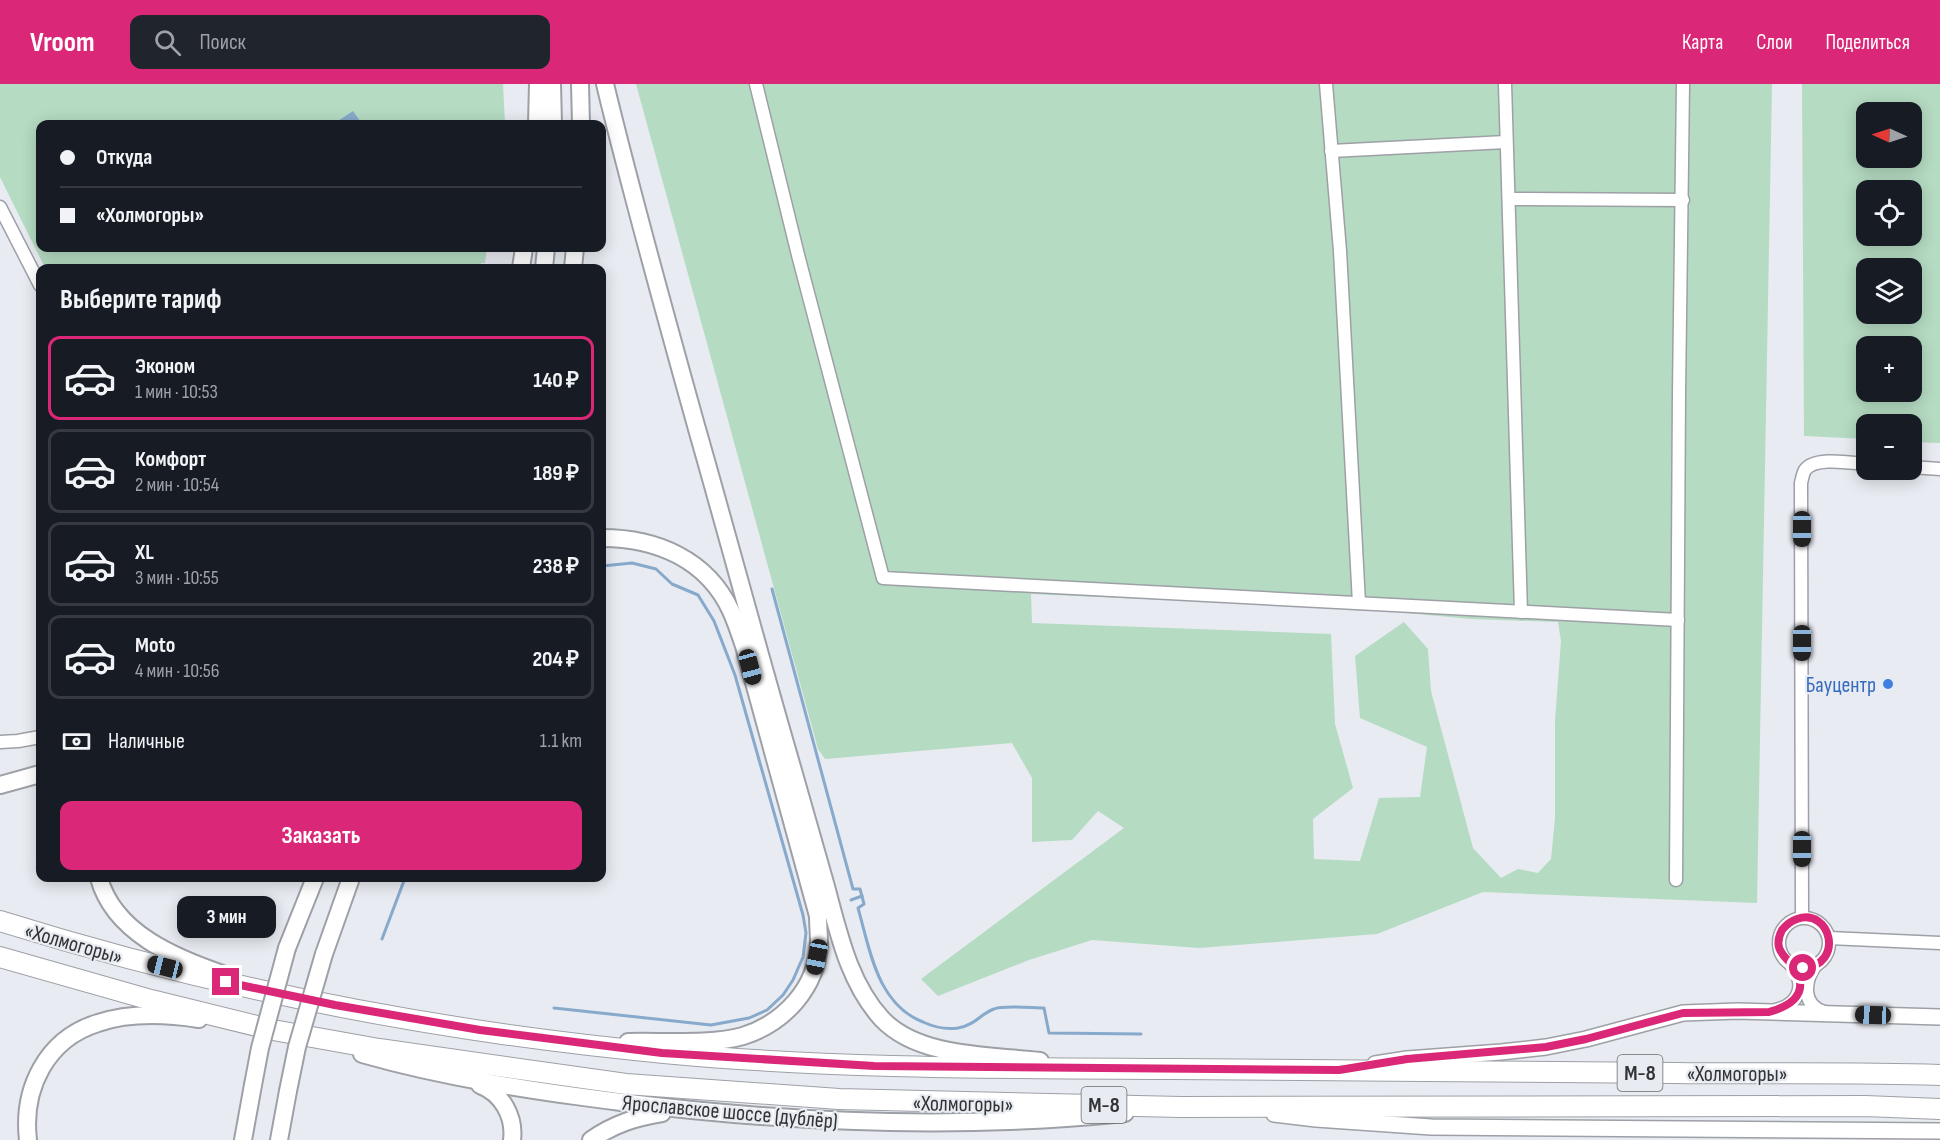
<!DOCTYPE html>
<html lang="ru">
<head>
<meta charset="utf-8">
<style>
	:root { --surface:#171b24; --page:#20242c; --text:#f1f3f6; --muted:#9ea1a6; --line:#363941; --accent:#db2777 }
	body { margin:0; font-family:"Sofia Sans Condensed",sans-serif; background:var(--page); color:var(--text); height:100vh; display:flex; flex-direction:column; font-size:22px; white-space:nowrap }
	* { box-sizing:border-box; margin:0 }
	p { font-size:20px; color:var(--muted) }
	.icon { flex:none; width:33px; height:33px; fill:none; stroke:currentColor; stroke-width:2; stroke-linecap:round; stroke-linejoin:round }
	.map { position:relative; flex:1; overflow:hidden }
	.sheet { position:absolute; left:36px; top:180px; width:570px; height:618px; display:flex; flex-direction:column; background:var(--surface); border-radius:12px; box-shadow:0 3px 15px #0003 }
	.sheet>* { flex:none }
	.banner { position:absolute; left:36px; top:36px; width:570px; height:132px; border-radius:12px; box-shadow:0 3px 15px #0003; display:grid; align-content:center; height:132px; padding:0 24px; background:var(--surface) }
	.needle { width:39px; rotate:273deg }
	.tools { position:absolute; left:1856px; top:18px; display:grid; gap:12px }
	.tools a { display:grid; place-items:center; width:66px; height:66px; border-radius:12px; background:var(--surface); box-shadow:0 3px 15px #0003; font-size:30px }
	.end { position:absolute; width:27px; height:27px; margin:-14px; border:8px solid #db2777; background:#fff; box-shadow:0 0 0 3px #fff }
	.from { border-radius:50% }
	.bubble { position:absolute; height:42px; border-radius:12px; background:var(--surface); box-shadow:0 3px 15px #0003; font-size:20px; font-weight:700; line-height:42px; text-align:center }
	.car { position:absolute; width:18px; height:36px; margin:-18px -9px; border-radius:8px; box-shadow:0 0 4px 2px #0007; background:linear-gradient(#222 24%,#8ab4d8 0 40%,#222 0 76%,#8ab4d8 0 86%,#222 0) }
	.banner b { display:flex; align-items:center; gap:21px; height:57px; font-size:22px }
	.banner b+b { border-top:2px solid var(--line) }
	.banner i { width:15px; height:15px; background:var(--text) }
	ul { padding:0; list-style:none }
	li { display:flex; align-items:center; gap:18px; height:84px; margin:0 12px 9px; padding:0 12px; border:3px solid var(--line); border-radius:12px }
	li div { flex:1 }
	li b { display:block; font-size:22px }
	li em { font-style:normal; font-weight:700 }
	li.active { border-color:var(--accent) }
	li>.icon { width:54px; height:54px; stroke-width:1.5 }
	h2 { padding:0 24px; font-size:27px; line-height:72px }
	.pay { display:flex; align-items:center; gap:15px; height:66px; padding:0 24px; font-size:22px }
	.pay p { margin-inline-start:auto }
	.cta { display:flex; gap:12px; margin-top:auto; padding:12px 24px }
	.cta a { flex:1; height:69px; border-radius:12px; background:var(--accent); color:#fff; font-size:24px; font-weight:700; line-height:69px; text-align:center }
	header { display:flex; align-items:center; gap:36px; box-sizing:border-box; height:84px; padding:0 30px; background:var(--accent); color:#fff }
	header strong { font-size:28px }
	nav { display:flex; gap:33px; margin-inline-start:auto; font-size:21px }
	.search { width:420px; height:54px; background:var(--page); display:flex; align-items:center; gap:15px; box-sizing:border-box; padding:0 21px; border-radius:12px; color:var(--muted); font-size:22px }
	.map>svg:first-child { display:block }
</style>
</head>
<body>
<header>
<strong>Vroom</strong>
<div class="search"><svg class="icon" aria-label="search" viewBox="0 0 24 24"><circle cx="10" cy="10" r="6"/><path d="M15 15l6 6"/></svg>Поиск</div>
<nav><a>Карта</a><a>Слои</a><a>Поделиться</a></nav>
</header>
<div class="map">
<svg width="1940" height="1056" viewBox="0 0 1940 1056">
	<rect width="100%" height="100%" fill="#e8ebf1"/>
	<g fill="#b5dbc2" fill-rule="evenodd">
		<polygon points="0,0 503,0 505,40 40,40 40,164 487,164 485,179 481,179 480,184 45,184 0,93"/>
		<path d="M636,0H1772L1757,819L1483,808L1377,850L1199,864L1092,856L1029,876L938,912L921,895L1124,744L1098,727L1072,756L1032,758V694L1012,659L825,675L818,665ZM1031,510L1353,524L1471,535L1558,538L1561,557L1555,637V734L1551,775L1538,789L1518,785L1501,794L1473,764L1431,607L1428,565L1404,538L1355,572L1360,634L1427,663L1420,713L1379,714L1360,777L1314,775L1313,735L1353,704L1335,640L1331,550L1032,539Z"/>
		<path d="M1802,0H1940V359L1911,358V340H1866V355L1804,352ZM1866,28H1911V74H1866ZM1866,106H1911V152H1866ZM1866,184H1911V230H1866ZM1866,262H1911V308H1866Z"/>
	</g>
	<polygon fill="#87a9cb" points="353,27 362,40 336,40 335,39"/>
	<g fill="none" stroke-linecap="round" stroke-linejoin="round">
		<g stroke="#87a9cb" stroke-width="3">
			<path d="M772,505L853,805H860L864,820L858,824C870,866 877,920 923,938C934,943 946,946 958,944C977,940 980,930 994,925C1002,921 1033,924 1044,924L1049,949L1141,950"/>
			<polyline points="851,816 862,812"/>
			<polyline points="382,855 405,794"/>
			<polyline points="554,924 711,941 749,934 767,926 783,911 793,896 803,873 806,849 803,831 735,591 714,537 698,511 672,500 656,485 632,479 602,482"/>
		</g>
		<defs>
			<g id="minor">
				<polyline points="756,0 798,171 883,494 1678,536"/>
				<polyline points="1326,0 1340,167 1359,519"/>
				<polyline points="1505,0 1521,528"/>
				<polyline points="1331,67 1506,58"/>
				<polyline points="1509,115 1683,116"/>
				<polyline points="0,123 40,201"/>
				<polyline points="1911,383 1940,385"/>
				<polyline points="0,658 18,657 40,653"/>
				<polyline points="1676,796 1679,310 1683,0"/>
				<path d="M1802,833L1801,399C1802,395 1803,389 1805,386C1815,372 1851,379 1866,380"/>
				<circle cx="1804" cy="859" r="25"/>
				<polyline points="1829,854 1940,859"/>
				<path d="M1815,882C1804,898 1802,921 1824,928"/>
				<path d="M1775,926C1799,921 1807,901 1791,881"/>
			</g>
			<g id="tertiary">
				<polyline points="1375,980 1407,975 1501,968 1546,963 1586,955 1683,929 1738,927 1940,933"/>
				<polyline points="1274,1030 1316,1035 1431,1043 1940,1047"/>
			</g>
			<g id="secondary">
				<polyline points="552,0 553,40"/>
				<polyline points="580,0 581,40"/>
				<path d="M605,0C633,116 665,230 697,345C729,457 759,570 792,683C803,721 814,760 825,799C838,846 848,898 882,935C919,974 991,971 1040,977"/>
				<polyline points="537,40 538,0"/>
				<polyline points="521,184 524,164"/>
				<polyline points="544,184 546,164"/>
				<polyline points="573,184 575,164"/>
				<path d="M602,454C656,454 707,475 731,527C736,538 740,550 744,562L818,832C818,841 819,850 819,859C817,904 784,939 743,952C713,961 660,957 628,958"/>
				<polyline points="0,701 40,690"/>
				<path d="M99,794C114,849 175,874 225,891"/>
				<polyline points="287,864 315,794"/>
				<polyline points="324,870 351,794"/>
				<path d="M362,970C446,994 533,1007 621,1018C788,1039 957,1046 1125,1029"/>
				<path d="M480,1001C502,1009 515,1033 512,1056"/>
				<path d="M28,1056C22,1005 46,955 98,939C130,928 166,930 199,935"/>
				<polyline points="243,1056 253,1001"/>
				<polyline points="279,1056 288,1007"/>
				<path d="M591,1056C614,1040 636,1033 662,1029"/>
			</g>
			<g id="trunk">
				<path d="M0,837C214,904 440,948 664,969C833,985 1004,984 1174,985C1341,986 1508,988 1675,989C1763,990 1852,988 1940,991"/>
				<polyline points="0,873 151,916 273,946 379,965 626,1000 839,1015 1181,1023 1865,1022 1940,1025"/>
			</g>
		</defs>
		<use href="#minor" stroke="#9da0a6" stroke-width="15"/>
		<use href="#tertiary" stroke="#9da0a6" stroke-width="18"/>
		<use href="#secondary" stroke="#9da0a6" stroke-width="20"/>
		<use href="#trunk" stroke="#9da0a6" stroke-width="22"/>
		<use href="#minor" stroke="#fff" stroke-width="12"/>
		<use href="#tertiary" stroke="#fff" stroke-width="15"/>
		<use href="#secondary" stroke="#fff" stroke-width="16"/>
		<use href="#trunk" stroke="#fff" stroke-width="20"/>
		<defs>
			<g id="secondary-bridge">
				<polyline points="253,1001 260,964 287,864"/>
				<polyline points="288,1007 297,963 324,870"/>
			</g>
		</defs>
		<use href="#secondary-bridge" stroke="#9da0a6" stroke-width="20" stroke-linecap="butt"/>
		<use href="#secondary-bridge" stroke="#fff" stroke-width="16"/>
	</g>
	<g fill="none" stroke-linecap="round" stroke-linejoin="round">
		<path stroke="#db2777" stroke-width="8" d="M226,898L335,921L480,946L662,969L874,982L1339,986L1407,975L1546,963L1586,955L1683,929L1769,928C1787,923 1807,913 1798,890C1791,874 1770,869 1782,846C1786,841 1791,837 1797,835C1831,823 1845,881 1803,884"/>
	</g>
	<circle fill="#3f7fe0" stroke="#e8ebf1" stroke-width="2" cx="1888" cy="600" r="6"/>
	<g text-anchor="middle" stroke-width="4.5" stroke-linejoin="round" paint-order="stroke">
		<g fill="#e8ebf1" stroke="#696a6d" stroke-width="1.5">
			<rect x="1617.5" y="971" width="45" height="36" rx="4.5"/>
			<rect x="1081.5" y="1003" width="45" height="36" rx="4.5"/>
		</g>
		<g font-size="21" font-weight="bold" fill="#323335">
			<text x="1640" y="996">М-8</text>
			<text x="1104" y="1028">М-8</text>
		</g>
		<g font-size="22" fill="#366cbe" stroke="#e8ebf1" text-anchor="end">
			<text x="1876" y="608">Бауцентр</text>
		</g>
		<g font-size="22" fill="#323335" stroke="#e8ebf1">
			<text transform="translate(74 859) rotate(16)" y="8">«Холмогоры»</text>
			<text x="1737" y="997">«Холмогоры»</text>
			<text transform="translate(963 1019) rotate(1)" y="8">«Холмогоры»</text>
			<text transform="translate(730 1027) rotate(5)" y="8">Ярославское шоссе (дублёр)</text>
		</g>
	</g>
</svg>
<div class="tools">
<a><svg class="needle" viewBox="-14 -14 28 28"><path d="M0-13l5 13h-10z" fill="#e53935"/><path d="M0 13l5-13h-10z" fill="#9ea1a6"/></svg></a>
<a><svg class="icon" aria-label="locate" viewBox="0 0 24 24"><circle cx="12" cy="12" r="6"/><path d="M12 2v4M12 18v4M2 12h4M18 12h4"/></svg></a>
<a><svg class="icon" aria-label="layers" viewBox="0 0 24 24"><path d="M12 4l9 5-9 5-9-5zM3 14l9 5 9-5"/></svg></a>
<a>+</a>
<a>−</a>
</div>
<i class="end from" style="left:1803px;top:884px"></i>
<i class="end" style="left:226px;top:898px"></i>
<div class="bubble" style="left:177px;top:812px;width:99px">3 мин</div>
<i class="car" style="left:1802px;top:445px;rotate:180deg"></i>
<i class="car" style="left:1802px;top:559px;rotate:180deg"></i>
<i class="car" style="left:750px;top:583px;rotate:165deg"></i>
<i class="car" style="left:1802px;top:765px;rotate:180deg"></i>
<i class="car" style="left:817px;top:873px;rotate:191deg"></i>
<i class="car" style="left:165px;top:883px;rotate:284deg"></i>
<i class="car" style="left:1873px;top:931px;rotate:272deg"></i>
<div class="banner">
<b><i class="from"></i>Откуда</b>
<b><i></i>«Холмогоры»</b>
</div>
<section class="sheet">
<h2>Выберите тариф</h2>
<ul>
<li class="active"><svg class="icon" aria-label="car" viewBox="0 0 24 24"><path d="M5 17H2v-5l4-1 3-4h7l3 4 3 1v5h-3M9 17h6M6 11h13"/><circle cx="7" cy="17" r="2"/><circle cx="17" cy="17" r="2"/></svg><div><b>Эконом</b><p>1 мин · 10:53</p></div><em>140 ₽</em></li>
<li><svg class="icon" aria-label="car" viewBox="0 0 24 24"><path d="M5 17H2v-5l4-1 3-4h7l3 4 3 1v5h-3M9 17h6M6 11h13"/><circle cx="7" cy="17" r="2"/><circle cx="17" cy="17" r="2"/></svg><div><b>Комфорт</b><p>2 мин · 10:54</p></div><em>189 ₽</em></li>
<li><svg class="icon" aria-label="car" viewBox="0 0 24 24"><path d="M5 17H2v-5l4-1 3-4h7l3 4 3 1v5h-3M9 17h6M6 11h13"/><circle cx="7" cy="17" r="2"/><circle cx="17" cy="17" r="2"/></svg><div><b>XL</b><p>3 мин · 10:55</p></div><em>238 ₽</em></li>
<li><svg class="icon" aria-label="car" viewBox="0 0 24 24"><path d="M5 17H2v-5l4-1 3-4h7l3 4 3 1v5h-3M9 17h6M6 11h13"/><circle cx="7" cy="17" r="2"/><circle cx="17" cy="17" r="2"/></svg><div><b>Moto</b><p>4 мин · 10:56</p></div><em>204 ₽</em></li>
</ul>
<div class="pay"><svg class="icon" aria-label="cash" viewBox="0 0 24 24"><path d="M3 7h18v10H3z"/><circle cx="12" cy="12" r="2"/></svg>Наличные<p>1.1 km</p></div>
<div class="cta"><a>Заказать</a></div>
</section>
</div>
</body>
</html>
